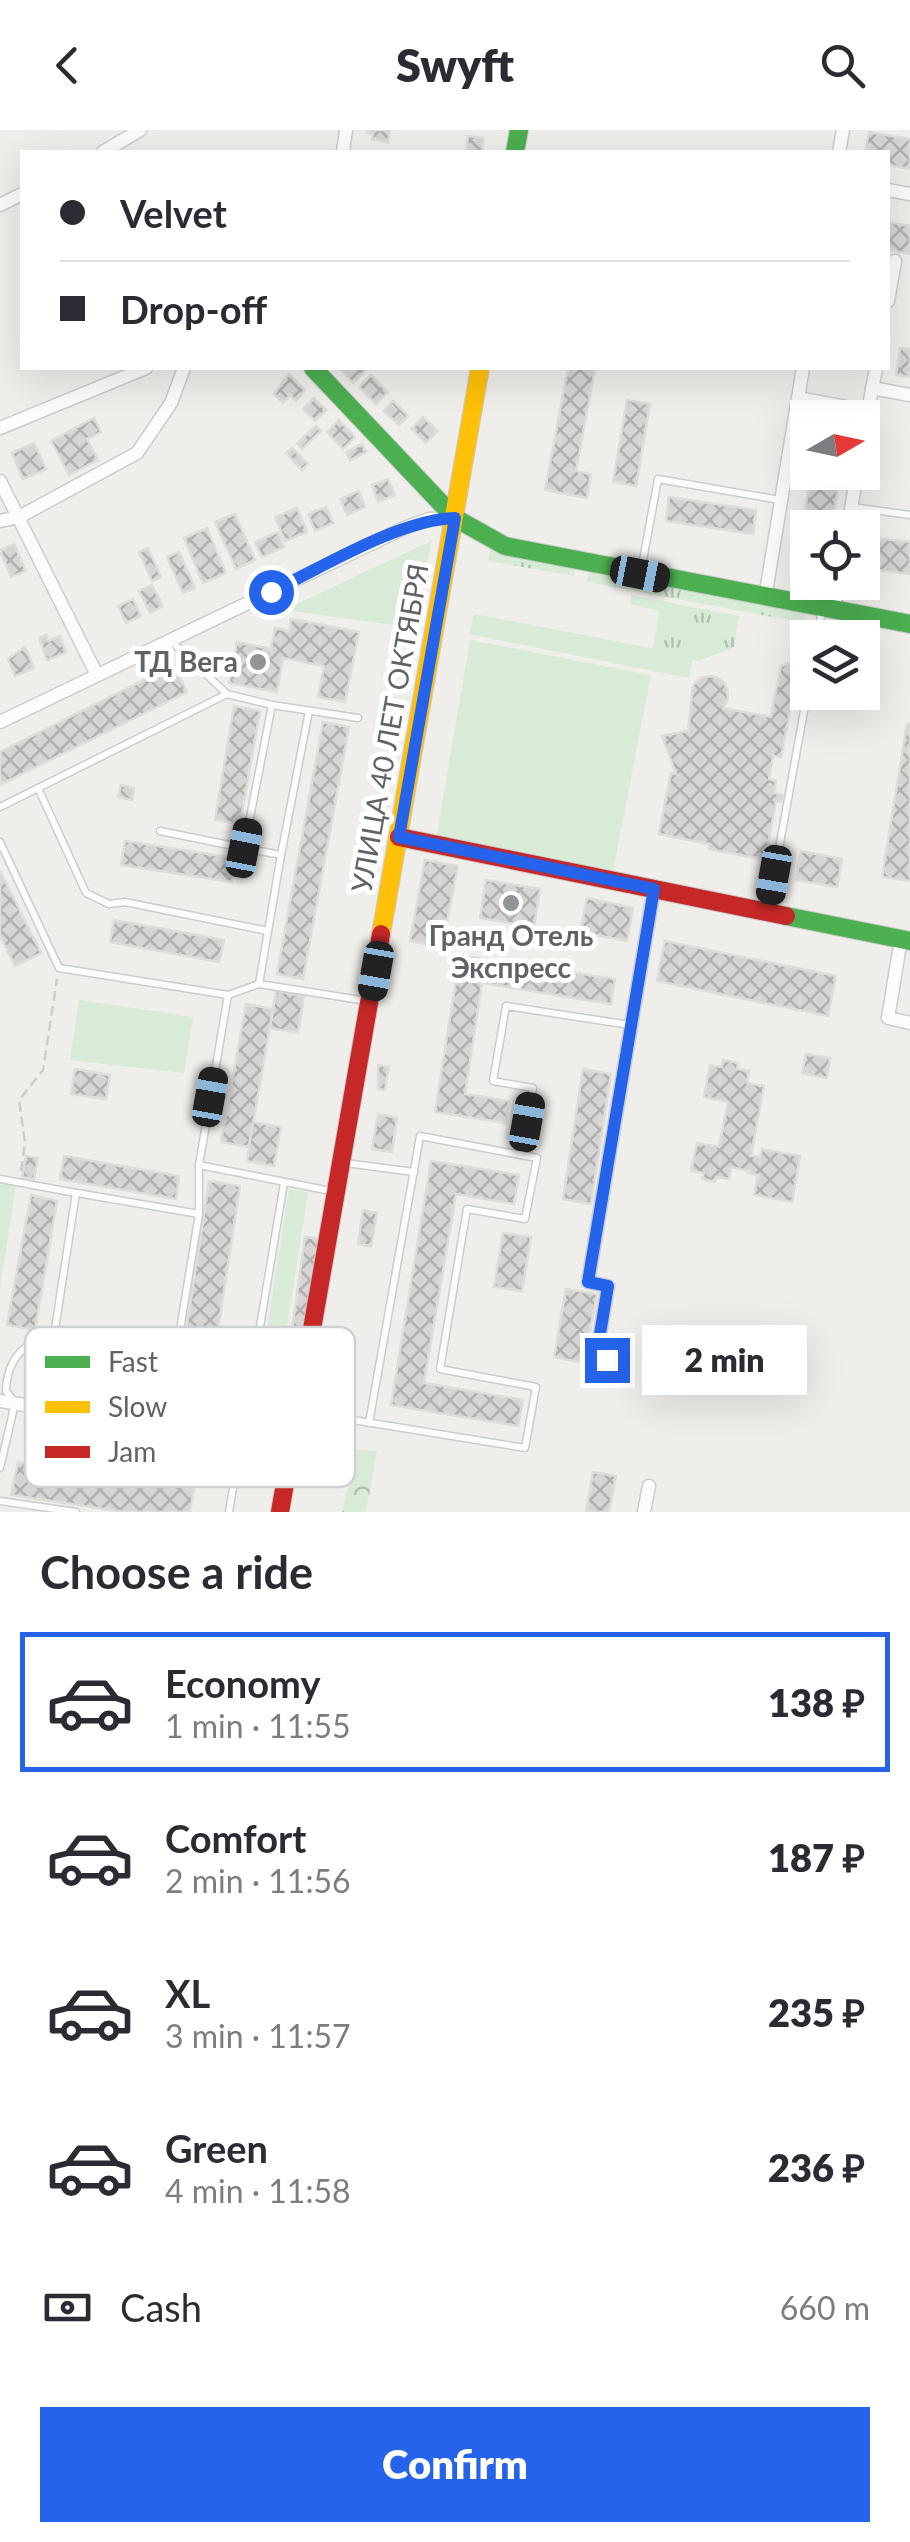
<!DOCTYPE html>
<html lang="en">
<head>
<meta charset="utf-8">
<style>
	:root { --surface:#fff; --page:#f2f2f3; --text:#2b2b33; --muted:#7c7c81; --line:#e1e1e2; --accent:#2563eb }
	body { margin:0; font-family:Lato,sans-serif; background:var(--page); color:var(--text); height:100vh; display:flex; flex-direction:column; font-size:38px; white-space:nowrap }
	* { box-sizing:border-box; margin:0 }
	p { font-size:32px; color:var(--muted) }
	.icon { flex:none; width:55px; height:55px; fill:none; stroke:currentColor; stroke-width:2; stroke-linecap:round; stroke-linejoin:round }
	.map { position:relative; height:1382px; overflow:hidden }
	.side { display:flex; flex-direction:column; background:var(--surface); flex:1 }
	.side>* { flex:none }
	.guide { position:absolute; left:20px; top:20px; width:870px; height:220px; border-radius:0px; box-shadow:0 10px 40px #0002; display:grid; align-content:center; height:220px; padding:0 40px; background:var(--surface) }
	.needle { width:65px; rotate:81deg }
	.fabs { position:absolute; left:790px; top:270px; display:grid; gap:20px }
	.fabs a { display:grid; place-items:center; width:90px; height:90px; border-radius:0px; background:var(--surface); box-shadow:0 10px 40px #0002; font-size:50px }
	.end { position:absolute; width:45px; height:45px; margin:-22px; border:12px solid #2563eb; background:#fff; box-shadow:0 0 0 5px #fff }
	.from { border-radius:50% }
	.bubble { position:absolute; height:70px; border-radius:0px; background:var(--surface); box-shadow:0 10px 40px #0002; font-size:32px; font-weight:800; line-height:70px; text-align:center }
	.car { position:absolute; width:30px; height:60px; margin:-30px -15px; border-radius:12px; box-shadow:0 0 8px 2px #0007; background:linear-gradient(#222 24%,#8ab4d8 0 40%,#222 0 76%,#8ab4d8 0 86%,#222 0) }
	.guide b { display:flex; align-items:center; gap:35px; height:95px; font-size:38px }
	.guide b+b { border-top:2px solid var(--line) }
	.guide i { width:25px; height:25px; background:var(--text) }
	ul { padding:0; list-style:none }
	li { display:flex; align-items:center; gap:30px; height:140px; margin:0 20px 15px; padding:0 20px; border:5px solid transparent; border-radius:0px }
	li div { flex:1 }
	li b { display:block; font-size:38px }
	li em { font-style:normal; font-weight:800 }
	li.on { border-color:var(--accent) }
	li>.icon { width:90px; height:90px; stroke-width:1.5 }
	h2 { padding:0 40px; font-size:45px; line-height:120px }
	.pay { display:flex; align-items:center; gap:25px; height:110px; padding:0 40px; font-size:38px }
	.pay p { margin-inline-start:auto }
	.action { display:flex; gap:20px; margin-top:auto; padding:20px 40px }
	.action a { flex:1; height:115px; border-radius:0px; background:var(--accent); color:#fff; font-size:40px; font-weight:800; line-height:115px; text-align:center }
	header { display:flex; justify-content:space-between; align-items:center; height:130px; padding:0 40px; background:var(--surface); font-size:45px; font-weight:800 }
	.map>svg:first-child { display:block }
</style>
</head>
<body>
<header><svg class="icon" aria-label="back" viewBox="0 0 24 24"><path d="M15 5l-7 7 7 7"/></svg>Swyft<svg class="icon" aria-label="search" viewBox="0 0 24 24"><circle cx="10" cy="10" r="6"/><path d="M15 15l6 6"/></svg></header>
<div class="map">
<svg width="910" height="1382" viewBox="0 0 910 1382">
	<defs>
		<pattern id="grass-tufts" width="24" height="20" patternUnits="userSpaceOnUse" patternTransform="scale(2.5)"><rect width="24" height="20" fill="#d8ebd6"/><path d="M3 7l-1-3M5 7V3M7 7l1-3M15 17l-1-3M17 17v-4M19 17l1-3" fill="none" stroke="#b2c2b1"/></pattern>
		<pattern id="forest-crowns" width="20" height="18" patternUnits="userSpaceOnUse" patternTransform="scale(2.5)"><rect width="20" height="18" fill="#d8ebd6"/><path d="M2 6a3 3 0 1 1 6 0M12 15a3 3 0 1 1 6 0" fill="none" stroke="#b2c2b1"/></pattern>
		<pattern id="building-cross-hatch" width="8" height="8" patternUnits="userSpaceOnUse" patternTransform="scale(2.5)"><rect width="8" height="8" fill="#d6d5d3"/><path d="M0 0l8 8M0 8l8-8" fill="none" stroke="#b1b0af"/></pattern>
	</defs>
	<rect width="100%" height="100%" fill="#efeeea"/>
	<g fill="url(#grass-tufts)">
		<polygon points="491,418 576,433 574,446 488,431"/>
		<polygon points="590,437 807,478 804,493 587,452"/>
		<polygon points="631,465 739,486 734,517 699,531 652,524 659,481 630,474"/>
	</g>
	<polygon fill="url(#forest-crowns)" points="357,1320 377,1321 366,1382 342,1382"/>
	<g fill="#d8ebd6">
		<polygon points="431,411 415,498 284,480"/>
		<polygon points="474,484 693,526 689,548 469,504"/>
		<polygon points="470,510 651,545 613,741 437,705"/>
		<polygon points="79,870 193,887 184,943 70,930"/>
		<polygon points="0,1053 16,1056 0,1157"/>
		<polygon points="289,1059 308,1062 274,1281 252,1295"/>
	</g>
	<g fill="url(#building-cross-hatch)" stroke="#deddd9" stroke-width="2.5">
		<polygon points="368,0 390,0 388,12 372,9 373,4 367,3"/>
		<polygon points="869,2 910,9 910,39 888,35 888,22 865,22"/>
		<polygon points="468,6 483,8 482,22 466,22"/>
		<polygon points="888,92 910,96 910,124 888,120"/>
		<polygon points="900,218 910,219 910,247 896,245"/>
		<polygon points="339,238 365,238 367,239 353,253"/>
		<polygon points="568,238 595,238 576,341 591,344 587,368 545,360"/>
		<polygon points="289,244 305,260 296,271 290,265 283,273 274,264"/>
		<polygon points="371,245 388,262 376,274 359,257"/>
		<polygon points="314,268 326,280 315,291 303,279"/>
		<polygon points="627,270 650,274 636,356 613,352"/>
		<polygon points="393,271 408,286 399,295 384,281"/>
		<polygon points="423,287 438,301 426,313 411,299"/>
		<polygon points="94,288 101,302 87,309 98,330 69,345 51,311"/>
		<polygon points="339,290 355,307 343,319 327,302"/>
		<polygon points="316,296 321,301 302,319 297,313"/>
		<polygon points="34,313 46,339 23,349 12,323"/>
		<polygon points="362,314 366,322 350,330 346,322"/>
		<polygon points="292,318 308,334 302,340 286,323"/>
		<polygon points="812,342 841,342 831,398 808,398 808,424 797,422"/>
		<polygon points="388,349 395,365 378,372 372,355"/>
		<polygon points="359,361 365,377 347,385 340,369"/>
		<polygon points="669,367 756,380 753,404 666,391"/>
		<polygon points="326,377 333,393 315,401 308,384"/>
		<polygon points="297,378 307,402 285,411 275,387"/>
		<polygon points="235,384 255,430 236,439 215,392"/>
		<polygon points="207,398 226,443 203,453 184,408"/>
		<polygon points="278,402 284,417 262,427 255,412"/>
		<polygon points="864,407 910,412 910,444 862,438"/>
		<polygon points="14,414 26,441 11,447 0,420"/>
		<polygon points="148,418 161,447 152,451 139,422"/>
		<polygon points="179,422 195,458 183,463 167,427"/>
		<polygon points="152,455 163,476 150,483 139,461"/>
		<polygon points="133,469 141,486 126,493 118,476"/>
		<polygon points="291,489 359,502 345,572 318,567 324,536 283,528 277,562 229,553 237,512 271,519 275,498 289,501"/>
		<polygon points="46,505 48,511 60,506 66,523 47,530 39,508"/>
		<polygon points="25,517 34,538 15,546 8,529"/>
		<polygon points="800,529 781,627 773,626 769,649 776,651 774,663 784,665 783,672 776,671 768,715 777,717 775,725 767,723 766,730 709,719 709,714 659,704 671,643 676,644 662,606 688,601 693,555 700,548 711,546 721,549 727,558 728,569 723,578 771,587 781,536"/>
		<polygon points="174,535 187,562 0,655 0,622"/>
		<polygon points="234,576 260,581 240,694 215,690"/>
		<polygon points="323,592 349,597 303,849 277,844"/>
		<polygon points="907,594 910,594 910,751 882,747"/>
		<polygon points="121,655 134,658 132,670 118,667"/>
		<polygon points="125,711 235,728 232,752 121,735"/>
		<polygon points="801,721 842,729 837,757 796,750"/>
		<polygon points="425,730 458,736 442,817 410,811"/>
		<polygon points="0,741 41,823 15,836 0,806"/>
		<polygon points="486,750 540,759 534,797 480,788"/>
		<polygon points="587,768 633,778 627,811 580,802"/>
		<polygon points="114,790 224,810 219,832 110,812"/>
		<polygon points="665,811 836,846 828,886 657,851"/>
		<polygon points="460,825 615,849 611,874 482,853 465,964 509,971 506,993 435,982"/>
		<polygon points="276,861 304,866 298,903 270,898"/>
		<polygon points="246,874 273,879 249,1017 221,1012"/>
		<polygon points="806,924 830,928 827,948 802,943"/>
		<polygon points="723,930 738,933 737,939 749,941 747,953 764,956 751,1026 760,1027 762,1019 800,1026 792,1072 754,1065 758,1045 748,1043 749,1041 731,1037 729,1049 716,1047 715,1052 702,1049 704,1043 691,1041 697,1013 719,1017 728,972 704,967 710,935 722,937"/>
		<polygon points="378,935 389,937 385,960 378,959"/>
		<polygon points="75,939 110,945 106,969 71,964"/>
		<polygon points="583,939 611,944 591,1074 563,1069"/>
		<polygon points="378,984 397,988 392,1022 372,1019"/>
		<polygon points="253,992 281,997 274,1036 247,1031"/>
		<polygon points="26,1026 38,1028 34,1049 22,1047"/>
		<polygon points="64,1026 179,1046 176,1069 60,1049"/>
		<polygon points="431,1031 519,1045 514,1074 456,1064 424,1253 523,1270 518,1296 391,1275"/>
		<polygon points="209,1051 240,1056 208,1265 177,1260"/>
		<polygon points="31,1065 57,1071 35,1200 7,1195"/>
		<polygon points="363,1080 377,1083 371,1116 358,1114"/>
		<polygon points="503,1103 531,1107 522,1161 494,1157"/>
		<polygon points="305,1107 320,1109 307,1202 292,1200"/>
		<polygon points="566,1159 597,1164 584,1233 554,1227"/>
		<polygon points="18,1332 194,1359 190,1382 124,1382 11,1365"/>
		<polygon points="593,1342 616,1346 609,1382 586,1382"/>
	</g>
	<g fill="none" stroke-linecap="round" stroke-linejoin="round">
		<defs>
			<g id="lane">
				<polyline points="852,377 910,385"/>
				<polyline points="641,441 658,349 780,370"/>
				<polyline points="817,508 822,480"/>
				<polyline points="227,564 272,575 244,718 281,725 259,854 367,871"/>
				<polyline points="272,575 358,588"/>
				<polyline points="38,658 86,763 109,774 125,772 268,801"/>
				<polyline points="0,677 227,564 171,511"/>
				<polyline points="160,701 244,718"/>
				<polyline points="0,712 59,838 228,865"/>
				<polyline points="281,725 309,581"/>
				<polyline points="768,779 808,559"/>
				<polyline points="345,1033 414,1042"/>
				<polyline points="199,1035 228,865 259,854"/>
				<path d="M0,1049L76,1063L55,1199C26,1214 7,1226 6,1261L15,1273L0,1338"/>
				<polyline points="77,1063 199,1084 199,1035 336,1062"/>
				<polyline points="55,1199 177,1218 199,1084"/>
				<polyline points="298,1281 525,1318 536,1257 440,1239 467,1079 525,1089 537,1028 521,1025"/>
				<polyline points="369,1293 420,1006 521,1025 533,958 493,951 506,876 630,895"/>
				<polyline points="164,1297 177,1218"/>
				<polyline points="0,1371 76,1382"/>
				<polyline points="229,1382 284,1053"/>
			</g>
			<g id="street">
				<polyline points="103,22 140,0"/>
				<polyline points="343,22 346,0"/>
				<polyline points="839,22 843,0"/>
				<polyline points="888,60 910,64"/>
				<polyline points="0,75 22,64"/>
				<polyline points="888,171 895,131"/>
				<polyline points="872,258 910,265"/>
				<polyline points="798,268 868,281 862,312"/>
				<polyline points="868,281 876,238"/>
				<polyline points="0,298 146,238"/>
				<polyline points="0,351 97,545"/>
				<polyline points="0,391 19,387 137,323 171,273 184,238"/>
				<polyline points="848,398 857,342"/>
				<polyline points="765,468 803,238"/>
				<polyline points="834,481 838,452"/>
				<polyline points="0,592 404,398 429,389 455,388"/>
				<polyline points="901,809 888,888 910,893"/>
				<polyline points="607,1230 596,1228 608,1156 588,1152 654,759"/>
				<polyline points="0,1271 292,1319"/>
				<polyline points="644,1382 649,1356"/>
			</g>
			<g id="fast">
				<polyline points="515,22 519,0"/>
				<polyline points="313,238 455,388 505,416 910,494"/>
				<polyline points="786,786 910,811"/>
			</g>
			<polyline id="slow" points="381,804 480,238"/>
			<g id="jam">
				<polyline points="399,707 786,786"/>
				<polyline points="280,1382 381,804"/>
			</g>
		</defs>
		<use href="#lane" stroke="#cbcccc" stroke-width="9"/>
		<use href="#street" stroke="#cbcccc" stroke-width="15"/>
		<use href="#fast" stroke="#cacacb" stroke-width="20"/>
		<use href="#slow" stroke="#cacacb" stroke-width="20"/>
		<use href="#jam" stroke="#cacacb" stroke-width="20"/>
		<polyline stroke="#cacfcc" stroke-width="2.5" stroke-dasharray="10 5" stroke-linecap="butt" points="21,1041 25,1013 19,970 43,940 57,849"/>
		<use href="#lane" stroke="#fdfcfc" stroke-width="6"/>
		<use href="#street" stroke="#fdfcfc" stroke-width="12"/>
		<use href="#fast" stroke="#4caf50" stroke-width="18"/>
		<use href="#slow" stroke="#ffc107" stroke-width="18"/>
		<use href="#jam" stroke="#c62828" stroke-width="18"/>
	</g>
	<g fill="none" stroke-linecap="round" stroke-linejoin="round">
		<path stroke="#2563eb" stroke-width="12" d="M271,462C323,437 398,390 455,388L399,707L654,759L588,1152L608,1156L596,1228L607,1230"/>
	</g>
	<g fill="#919496" stroke="#fff" stroke-width="4">
		<circle cx="258" cy="532" r="10"/>
		<circle cx="511" cy="773" r="10"/>
	</g>
	<g text-anchor="middle" stroke-width="10" stroke-linejoin="round" paint-order="stroke">
		<g font-size="28" font-weight="bold" fill="#5f6368" stroke="#fff" text-anchor="end">
			<text x="238" y="542">ТД Вега</text>
			<text x="511" y="816" text-anchor="middle">Гранд Отель<tspan x="511" dy="32">Экспресс</tspan></text>
		</g>
		<g font-size="28" fill="#5f6368" stroke="#fff">
			<text transform="translate(390 598) rotate(-80)" y="10">УЛИЦА 40 ЛЕТ ОКТЯБРЯ</text>
		</g>
	</g>
	<rect x="25" y="1197" width="330" height="160" rx="15" fill="#fff" stroke="#cfd0d2" stroke-width="2.5"/>
	<rect x="45" y="1226" width="45" height="12" fill="#4caf50"/>
	<rect x="45" y="1271" width="45" height="12" fill="#ffc107"/>
	<rect x="45" y="1316" width="45" height="12" fill="#c62828"/>
	<g font-size="28" fill="#5f6368">
		<text x="108" y="1242">Fast</text>
		<text x="108" y="1287">Slow</text>
		<text x="108" y="1332">Jam</text>
	</g>
</svg>
<div class="fabs">
<a><svg class="needle" viewBox="-14 -14 28 28"><path d="M0-13l5 13h-10z" fill="#e53935"/><path d="M0 13l5-13h-10z" fill="#7c7c81"/></svg></a>
<a><svg class="icon" aria-label="locate" viewBox="0 0 24 24"><circle cx="12" cy="12" r="6"/><path d="M12 2v4M12 18v4M2 12h4M18 12h4"/></svg></a>
<a><svg class="icon" aria-label="layers" viewBox="0 0 24 24"><path d="M12 4l9 5-9 5-9-5zM3 14l9 5 9-5"/></svg></a>
</div>
<i class="end from" style="left:271px;top:462px"></i>
<i class="end" style="left:607px;top:1230px"></i>
<div class="bubble" style="left:642px;top:1195px;width:165px">2 min</div>
<i class="car" style="left:640px;top:444px;rotate:101deg"></i>
<i class="car" style="left:244px;top:718px;rotate:11deg"></i>
<i class="car" style="left:774px;top:745px;rotate:190deg"></i>
<i class="car" style="left:376px;top:841px;rotate:190deg"></i>
<i class="car" style="left:210px;top:967px;rotate:10deg"></i>
<i class="car" style="left:527px;top:992px;rotate:10deg"></i>
<div class="guide">
<b><i class="from"></i>Velvet</b>
<b><i></i>Drop-off</b>
</div>
</div>
<section class="side">
<h2>Choose a ride</h2>
<ul>
<li class="on"><svg class="icon" aria-label="car" viewBox="0 0 24 24"><path d="M5 17H2v-5l4-1 3-4h7l3 4 3 1v5h-3M9 17h6M6 11h13"/><circle cx="7" cy="17" r="2"/><circle cx="17" cy="17" r="2"/></svg><div><b>Economy</b><p>1 min · 11:55</p></div><em>138 ₽</em></li>
<li><svg class="icon" aria-label="car" viewBox="0 0 24 24"><path d="M5 17H2v-5l4-1 3-4h7l3 4 3 1v5h-3M9 17h6M6 11h13"/><circle cx="7" cy="17" r="2"/><circle cx="17" cy="17" r="2"/></svg><div><b>Comfort</b><p>2 min · 11:56</p></div><em>187 ₽</em></li>
<li><svg class="icon" aria-label="car" viewBox="0 0 24 24"><path d="M5 17H2v-5l4-1 3-4h7l3 4 3 1v5h-3M9 17h6M6 11h13"/><circle cx="7" cy="17" r="2"/><circle cx="17" cy="17" r="2"/></svg><div><b>XL</b><p>3 min · 11:57</p></div><em>235 ₽</em></li>
<li><svg class="icon" aria-label="car" viewBox="0 0 24 24"><path d="M5 17H2v-5l4-1 3-4h7l3 4 3 1v5h-3M9 17h6M6 11h13"/><circle cx="7" cy="17" r="2"/><circle cx="17" cy="17" r="2"/></svg><div><b>Green</b><p>4 min · 11:58</p></div><em>236 ₽</em></li>
</ul>
<div class="pay"><svg class="icon" aria-label="cash" viewBox="0 0 24 24"><path d="M3 7h18v10H3z"/><circle cx="12" cy="12" r="2"/></svg>Cash<p>660 m</p></div>
<div class="action"><a>Confirm</a></div>
</section>
</body>
</html>
